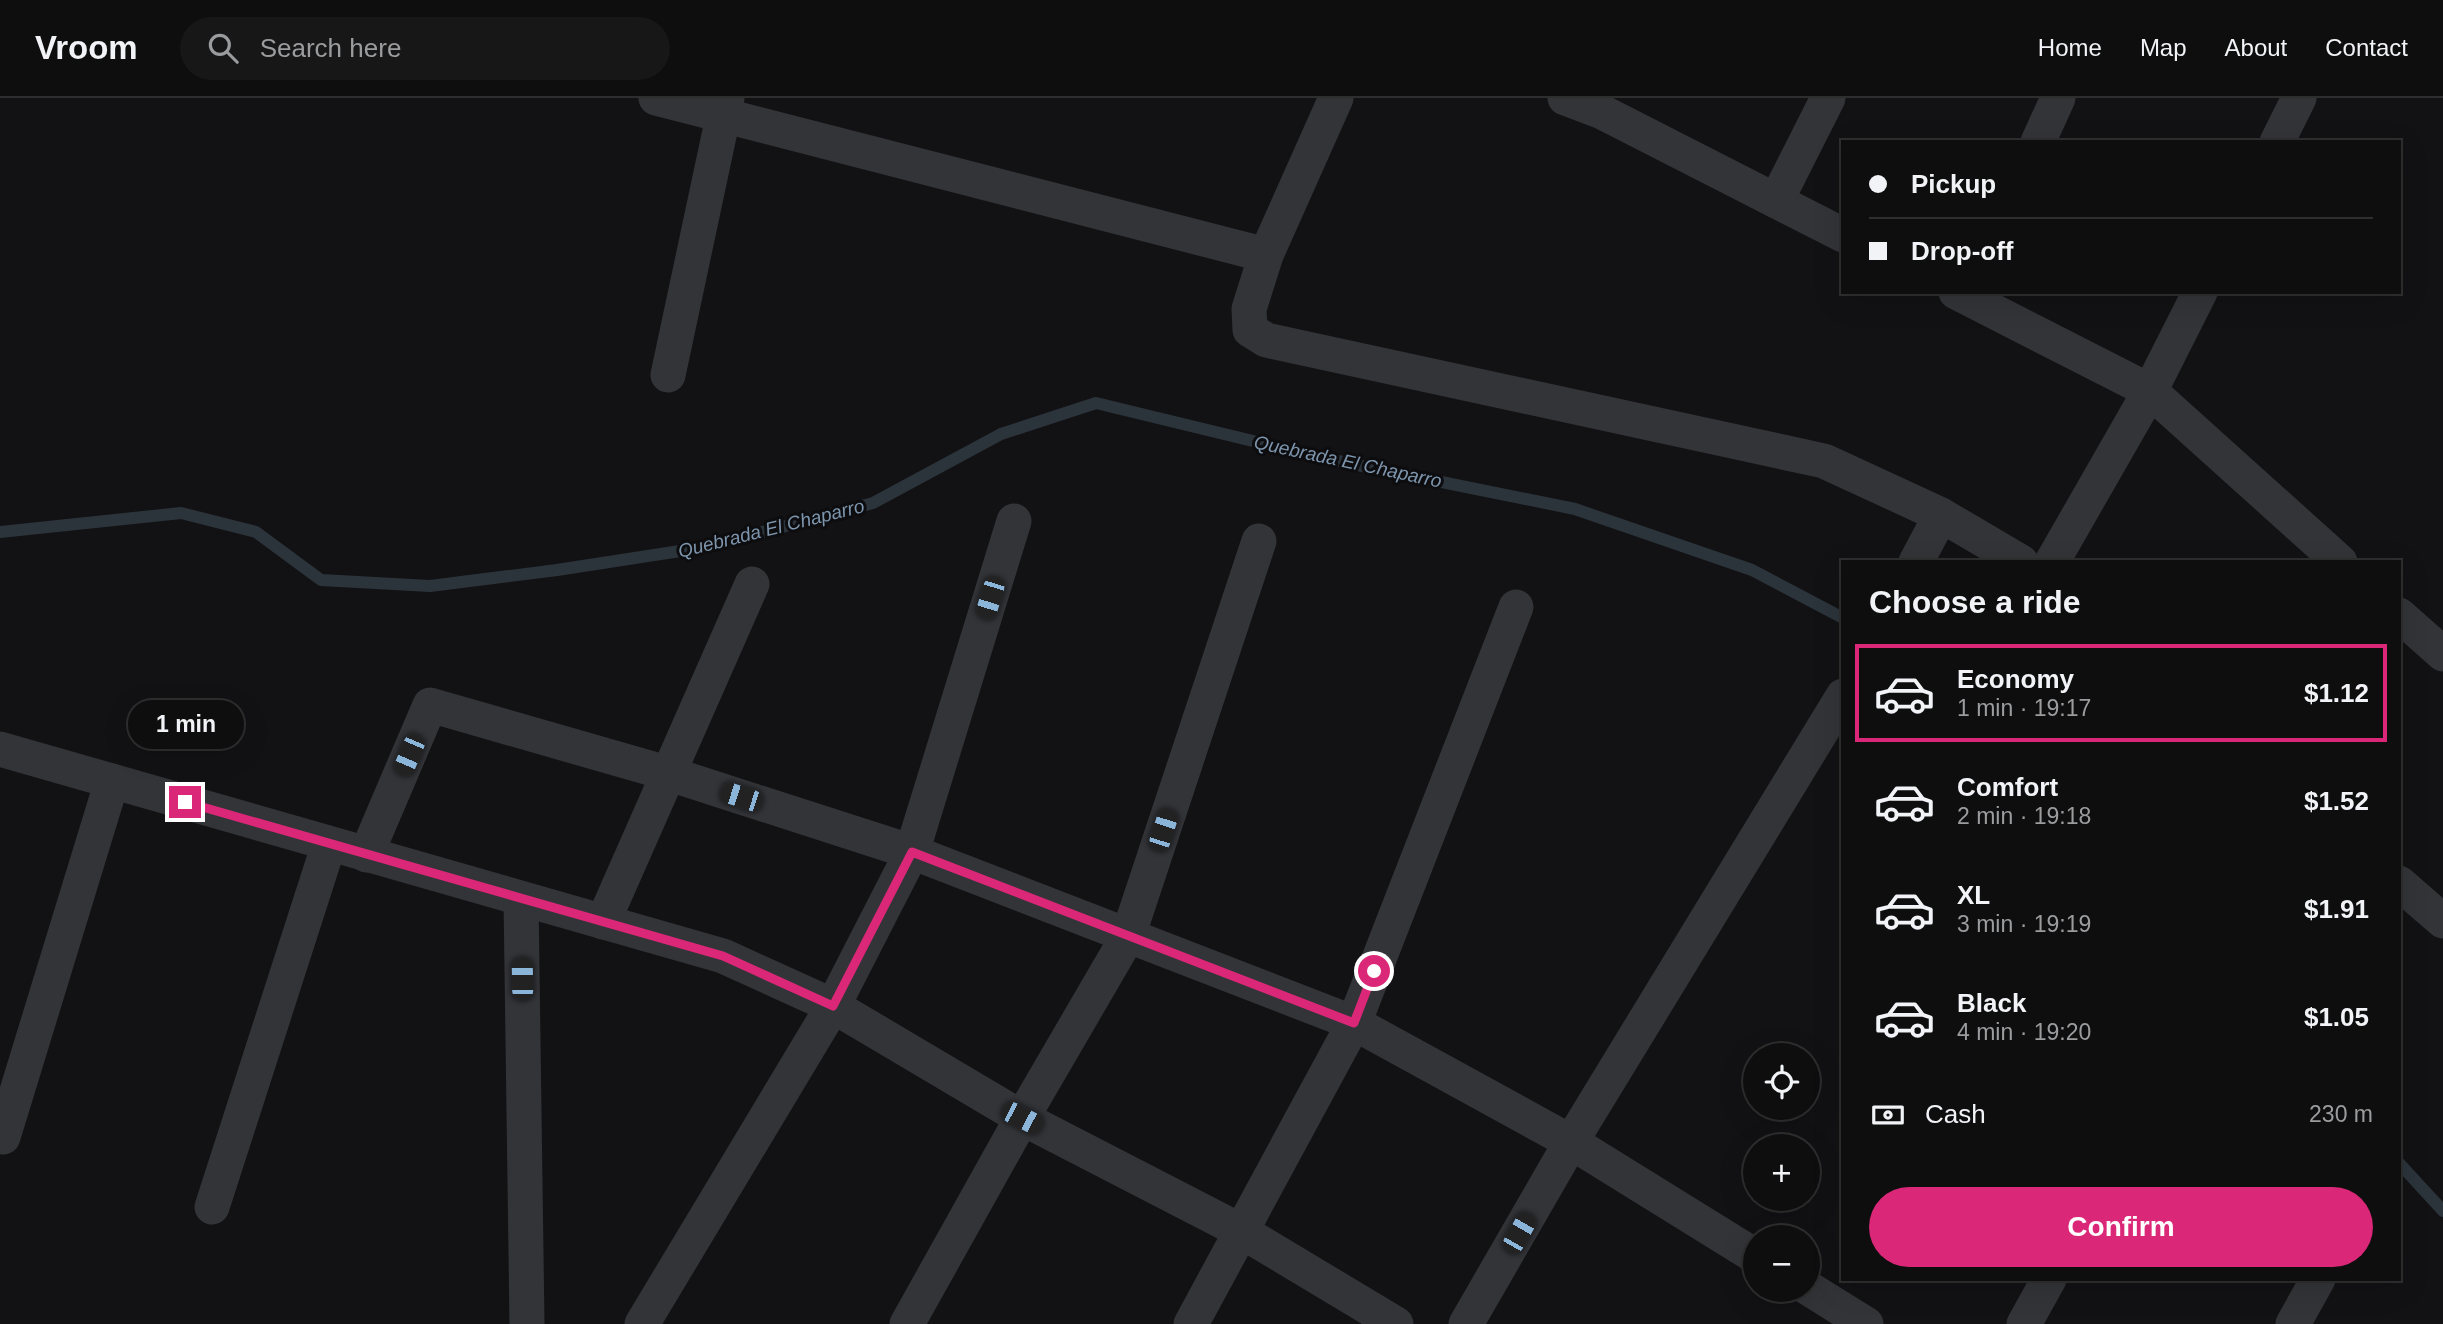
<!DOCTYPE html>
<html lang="en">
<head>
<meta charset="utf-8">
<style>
	:root { --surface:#0e0e0f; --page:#171718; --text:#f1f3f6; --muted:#9b9c9e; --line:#2e2e2f; --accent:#db2777 }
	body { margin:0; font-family:Helvetica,sans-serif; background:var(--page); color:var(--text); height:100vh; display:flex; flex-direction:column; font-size:26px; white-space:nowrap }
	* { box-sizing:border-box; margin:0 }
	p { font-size:23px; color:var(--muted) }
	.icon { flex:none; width:38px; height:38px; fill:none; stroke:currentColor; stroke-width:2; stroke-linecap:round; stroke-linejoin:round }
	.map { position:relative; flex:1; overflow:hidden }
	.drawer { position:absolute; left:1841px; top:462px; width:560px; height:721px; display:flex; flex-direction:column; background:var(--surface); border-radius:0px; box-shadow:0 7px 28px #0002,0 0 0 2px var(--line) }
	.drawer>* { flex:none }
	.guide { position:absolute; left:1841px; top:42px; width:560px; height:154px; border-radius:0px; box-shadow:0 7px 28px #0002,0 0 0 2px var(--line); display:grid; align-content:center; height:154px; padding:0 28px; background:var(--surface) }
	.buttons { position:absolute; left:1743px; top:945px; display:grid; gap:14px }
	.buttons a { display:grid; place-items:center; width:77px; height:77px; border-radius:50%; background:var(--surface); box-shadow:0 7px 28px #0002,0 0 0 2px var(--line); font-size:35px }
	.end { position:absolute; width:32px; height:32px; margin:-16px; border:9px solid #db2777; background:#fff; box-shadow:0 0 0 4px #fff }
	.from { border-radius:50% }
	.bubble { position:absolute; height:49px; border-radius:24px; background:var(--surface); box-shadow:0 7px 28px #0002,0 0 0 2px var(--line); font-size:23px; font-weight:800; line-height:49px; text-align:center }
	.car { position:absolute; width:21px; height:42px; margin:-21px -10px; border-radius:9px; box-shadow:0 0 5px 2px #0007; background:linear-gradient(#222 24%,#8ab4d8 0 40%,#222 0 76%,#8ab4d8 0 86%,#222 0) }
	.guide b { display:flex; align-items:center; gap:24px; height:66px; font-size:26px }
	.guide b+b { border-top:2px solid var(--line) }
	.guide i { width:18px; height:18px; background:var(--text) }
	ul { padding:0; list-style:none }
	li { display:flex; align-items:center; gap:21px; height:98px; margin:0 14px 10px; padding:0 14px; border:4px solid transparent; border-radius:0px }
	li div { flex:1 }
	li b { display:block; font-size:26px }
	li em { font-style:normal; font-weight:800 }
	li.on { border-color:var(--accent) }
	li>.icon { width:63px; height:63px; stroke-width:1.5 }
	h2 { padding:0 28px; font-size:32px; line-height:84px }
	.pay { display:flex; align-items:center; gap:18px; height:77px; padding:0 28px; font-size:26px }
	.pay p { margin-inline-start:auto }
	.cta { display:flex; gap:14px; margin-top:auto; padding:14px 28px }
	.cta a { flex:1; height:80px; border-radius:42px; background:var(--accent); color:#fff; font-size:28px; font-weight:800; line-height:80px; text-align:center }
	header { display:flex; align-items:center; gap:42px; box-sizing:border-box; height:98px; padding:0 35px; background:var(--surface); border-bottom:2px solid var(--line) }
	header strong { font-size:33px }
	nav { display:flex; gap:38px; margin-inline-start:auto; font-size:24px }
	.search { width:490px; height:63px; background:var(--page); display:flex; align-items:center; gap:18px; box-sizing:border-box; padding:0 24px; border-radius:38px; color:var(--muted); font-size:26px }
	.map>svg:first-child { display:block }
</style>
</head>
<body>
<header>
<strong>Vroom</strong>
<div class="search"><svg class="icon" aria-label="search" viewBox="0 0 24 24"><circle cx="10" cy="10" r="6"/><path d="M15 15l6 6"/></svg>Search here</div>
<nav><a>Home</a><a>Map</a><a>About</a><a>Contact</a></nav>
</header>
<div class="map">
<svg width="2443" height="1226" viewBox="0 0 2443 1226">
	<rect width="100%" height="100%" fill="#121214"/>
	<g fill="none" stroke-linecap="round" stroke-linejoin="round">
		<g stroke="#2c343b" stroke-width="12">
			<polyline points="0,434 181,415 256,434 321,482 430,488 557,472 706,449 873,405 1001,336 1096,305 1323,360 1575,411 1752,472 1843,520"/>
			<polyline points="2399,1065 2443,1113"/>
		</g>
		<g stroke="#333438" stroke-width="35">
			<polyline points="656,0 1266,157"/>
			<polyline points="1336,0 1266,157 1249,211 1250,232 1266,242 1824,363 1941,417 2021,464"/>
			<polyline points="1565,0 1602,14 1843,137"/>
			<polyline points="2038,44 2058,0"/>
			<polyline points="2277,44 2299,0"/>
			<polyline points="1776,103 1828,0"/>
			<polyline points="1956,194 2150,293 2340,464"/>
			<polyline points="668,277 727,0"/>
			<polyline points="1916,464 1941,417"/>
			<polyline points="2052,464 2150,293 2200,194"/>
			<polyline points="2399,517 2443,556"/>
			<polyline points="0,651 723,858 833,908 1022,1020 1241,1133 1396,1226"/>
			<polyline points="366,757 430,607 667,675 912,754 1354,925 1571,1044 1755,1158"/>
			<polyline points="2399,785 2443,823"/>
			<polyline points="521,801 527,1226"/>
			<polyline points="603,824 752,486"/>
			<polyline points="3,1039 112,683"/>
			<polyline points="212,1109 329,746"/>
			<polyline points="1808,1190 1866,1226"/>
			<polyline points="642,1226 833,908 912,754 1014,423"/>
			<polyline points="907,1226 1022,1020 1128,838 1259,443"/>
			<polyline points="1191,1226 1354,925 1516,509"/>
			<polyline points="1466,1226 1571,1044 1843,598"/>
			<polyline points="2024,1226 2049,1181"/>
			<polyline points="2293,1226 2318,1181"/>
		</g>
	</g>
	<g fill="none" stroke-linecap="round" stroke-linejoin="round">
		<polyline stroke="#db2777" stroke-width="9" points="185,704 723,858 833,908 912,754 1354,925 1374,873"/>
	</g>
	<g text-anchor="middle" stroke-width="6" stroke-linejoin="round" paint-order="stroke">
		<g font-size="19" font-style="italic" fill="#7d95ad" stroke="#0d0d0f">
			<text transform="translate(1348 363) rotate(12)" y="7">Quebrada El Chaparro</text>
			<text transform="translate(771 430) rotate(-14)" y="7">Quebrada El Chaparro</text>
		</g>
	</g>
</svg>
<div class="buttons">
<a><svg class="icon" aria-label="locate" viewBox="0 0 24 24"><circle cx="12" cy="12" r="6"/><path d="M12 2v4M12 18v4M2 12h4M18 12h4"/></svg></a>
<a>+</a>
<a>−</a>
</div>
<i class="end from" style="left:1374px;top:873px"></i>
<i class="end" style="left:185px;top:704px"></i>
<div class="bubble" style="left:128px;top:602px;width:116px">1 min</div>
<i class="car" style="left:990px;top:500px;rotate:197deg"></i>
<i class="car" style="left:409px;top:657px;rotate:203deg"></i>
<i class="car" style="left:741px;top:699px;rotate:288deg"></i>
<i class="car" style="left:1163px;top:732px;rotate:18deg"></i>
<i class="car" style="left:522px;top:881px;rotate:359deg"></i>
<i class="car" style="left:1022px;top:1020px;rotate:117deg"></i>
<i class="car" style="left:1519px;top:1135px;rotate:30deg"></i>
<div class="guide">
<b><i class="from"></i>Pickup</b>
<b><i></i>Drop-off</b>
</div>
<section class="drawer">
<h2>Choose a ride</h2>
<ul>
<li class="on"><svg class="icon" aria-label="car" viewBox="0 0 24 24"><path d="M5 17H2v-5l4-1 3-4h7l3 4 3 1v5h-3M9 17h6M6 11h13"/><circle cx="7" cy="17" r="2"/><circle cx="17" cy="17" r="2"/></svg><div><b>Economy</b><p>1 min · 19:17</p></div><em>$1.12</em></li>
<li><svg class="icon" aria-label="car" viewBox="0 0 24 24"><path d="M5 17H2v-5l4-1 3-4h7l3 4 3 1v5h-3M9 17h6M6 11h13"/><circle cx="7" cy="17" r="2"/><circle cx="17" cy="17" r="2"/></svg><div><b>Comfort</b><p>2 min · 19:18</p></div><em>$1.52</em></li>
<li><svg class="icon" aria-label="car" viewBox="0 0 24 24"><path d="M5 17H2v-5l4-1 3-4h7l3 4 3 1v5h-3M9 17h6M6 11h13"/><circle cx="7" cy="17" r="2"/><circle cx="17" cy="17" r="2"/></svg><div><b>XL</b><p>3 min · 19:19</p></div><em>$1.91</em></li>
<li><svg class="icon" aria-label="car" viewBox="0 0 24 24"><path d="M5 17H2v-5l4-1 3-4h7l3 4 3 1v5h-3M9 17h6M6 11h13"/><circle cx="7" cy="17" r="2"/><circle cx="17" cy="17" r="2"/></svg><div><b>Black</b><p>4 min · 19:20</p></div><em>$1.05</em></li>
</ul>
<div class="pay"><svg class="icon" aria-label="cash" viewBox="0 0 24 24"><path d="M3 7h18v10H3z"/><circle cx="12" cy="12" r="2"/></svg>Cash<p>230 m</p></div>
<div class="cta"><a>Confirm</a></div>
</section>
</div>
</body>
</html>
